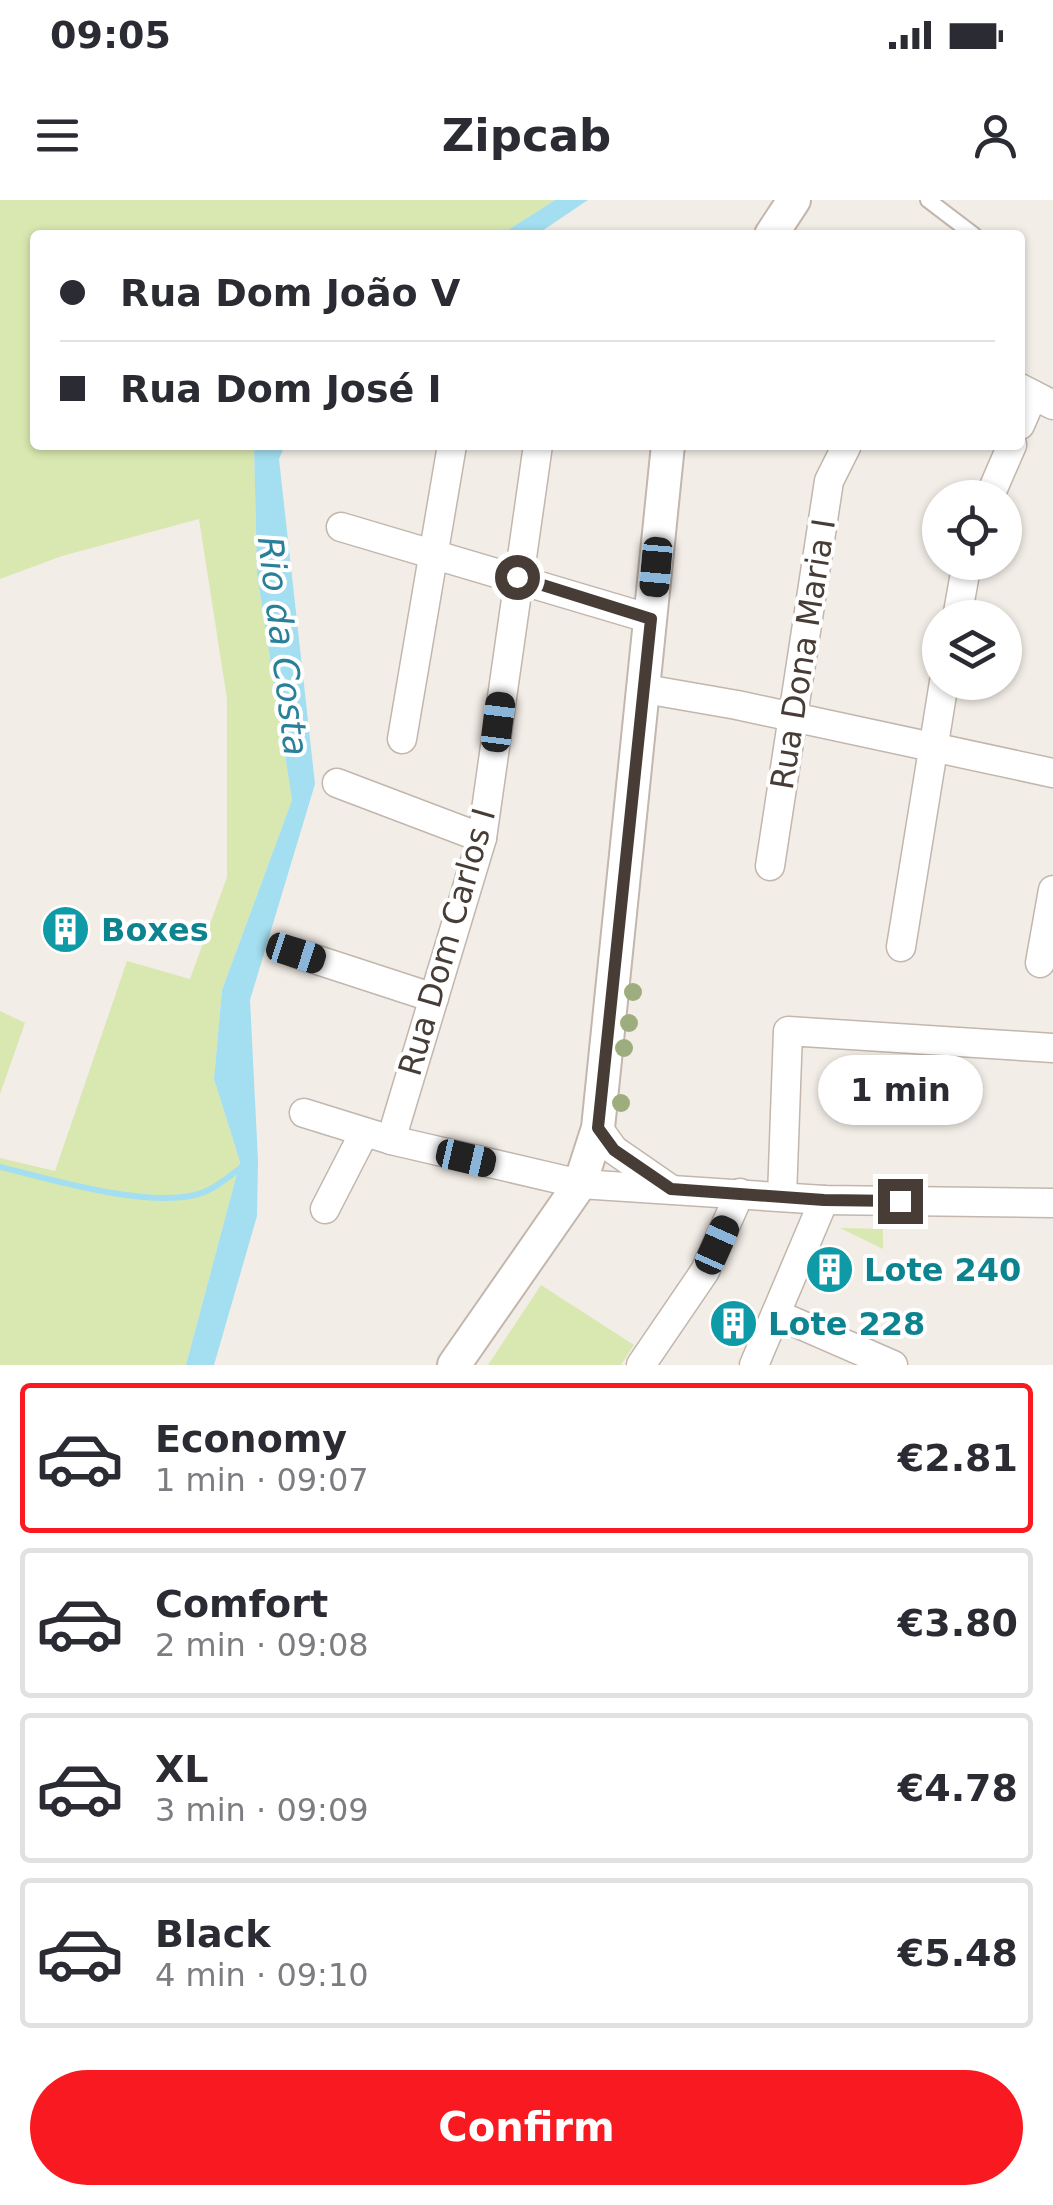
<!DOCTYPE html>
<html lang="en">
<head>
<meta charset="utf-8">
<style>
	:root { --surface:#fff; --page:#f2f2f3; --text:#2b2b33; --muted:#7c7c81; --line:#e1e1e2; --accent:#f91921 }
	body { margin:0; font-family:"DejaVu Sans",sans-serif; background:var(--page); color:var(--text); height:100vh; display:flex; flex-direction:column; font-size:38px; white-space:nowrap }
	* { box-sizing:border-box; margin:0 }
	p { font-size:32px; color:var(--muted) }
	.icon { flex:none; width:55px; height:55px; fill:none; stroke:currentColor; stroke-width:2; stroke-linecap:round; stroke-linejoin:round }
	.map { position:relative; height:1165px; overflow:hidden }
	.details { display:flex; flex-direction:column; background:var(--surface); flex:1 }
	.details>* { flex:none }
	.top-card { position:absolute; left:30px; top:30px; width:995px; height:220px; border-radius:10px; box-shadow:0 2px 8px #0004; display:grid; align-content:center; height:220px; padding:0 30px; background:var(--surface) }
	.fabs { position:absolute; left:922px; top:280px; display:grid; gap:20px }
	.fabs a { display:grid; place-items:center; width:100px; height:100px; border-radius:50%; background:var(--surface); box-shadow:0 2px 8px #0004; font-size:50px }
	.end { position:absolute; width:45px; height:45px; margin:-22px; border:12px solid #473d36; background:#fff; box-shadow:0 0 0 5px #fff }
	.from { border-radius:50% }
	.bubble { position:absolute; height:70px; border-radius:35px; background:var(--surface); box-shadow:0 2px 8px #0004; font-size:32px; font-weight:700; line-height:70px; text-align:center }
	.car { position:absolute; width:30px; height:60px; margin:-30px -15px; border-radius:12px; box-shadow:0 0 8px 2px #0007; background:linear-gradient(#222 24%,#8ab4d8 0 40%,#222 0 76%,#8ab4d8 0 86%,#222 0) }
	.top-card b { display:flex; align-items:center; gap:35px; height:95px; font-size:38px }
	.top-card b+b { border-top:2px solid var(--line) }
	.top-card i { width:25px; height:25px; background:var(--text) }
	ul { padding:18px 0 0; list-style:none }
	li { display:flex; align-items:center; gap:30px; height:150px; margin:0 20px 15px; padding:0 10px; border:5px solid var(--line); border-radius:10px }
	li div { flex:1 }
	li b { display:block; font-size:38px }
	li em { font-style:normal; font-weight:700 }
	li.on { border-color:var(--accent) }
	li>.icon { width:90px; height:90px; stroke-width:1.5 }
	.cta { display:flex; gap:20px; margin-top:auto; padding:20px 30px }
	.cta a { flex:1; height:115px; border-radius:60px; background:var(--accent); color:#fff; font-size:40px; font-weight:700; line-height:115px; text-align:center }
	.status { display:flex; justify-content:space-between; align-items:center; height:70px; padding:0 50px; background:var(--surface); direction:ltr }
	.status svg { height:28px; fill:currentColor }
	header { display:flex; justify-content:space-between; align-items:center; height:130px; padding:0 30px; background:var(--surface); font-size:45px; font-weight:700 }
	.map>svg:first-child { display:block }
</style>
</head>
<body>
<div class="status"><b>09:05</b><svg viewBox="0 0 49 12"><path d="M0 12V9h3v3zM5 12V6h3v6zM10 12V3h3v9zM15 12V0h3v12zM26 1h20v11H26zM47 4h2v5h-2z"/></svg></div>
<header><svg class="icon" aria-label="menu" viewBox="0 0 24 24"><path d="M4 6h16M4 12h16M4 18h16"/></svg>Zipcab<svg class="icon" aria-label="person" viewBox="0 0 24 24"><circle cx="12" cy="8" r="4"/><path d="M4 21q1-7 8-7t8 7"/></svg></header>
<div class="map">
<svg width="1053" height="1165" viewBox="0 0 1053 1165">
	<rect width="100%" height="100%" fill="#f3ede7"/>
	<g fill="#d9e8b0">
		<polygon points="0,0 555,0 500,35 35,35 35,245 254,245 257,374 292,600 222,790 214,879 240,962 186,1165 0,1165 0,958 55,971 127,761 190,779 227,677 227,499 199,319 62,356 0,379"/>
		<polygon points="0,811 25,823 0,894"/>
		<polygon points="840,1028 883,1029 883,1049"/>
		<polygon points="541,1085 634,1145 621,1165 488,1165"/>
	</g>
	<g fill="#a3dff0">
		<polygon points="555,0 588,0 536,35 500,35"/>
		<polygon points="254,245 285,245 279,259 315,584 250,800 258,961 257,1016 214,1165 186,1165 240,962 214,879 222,790 292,600 257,374"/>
	</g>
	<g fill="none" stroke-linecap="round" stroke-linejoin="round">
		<path stroke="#a3dff0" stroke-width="6" d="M0,967C54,980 142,1007 195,995C213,991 228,977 242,967"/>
		<defs>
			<polyline id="service" points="928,0 974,35"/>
			<g id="minor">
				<polyline points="1020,188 1053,205"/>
				<polyline points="1020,225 1033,195"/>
				<polyline points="989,298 1012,245"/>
				<polyline points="341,327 651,419"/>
				<polyline points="957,418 967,362"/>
				<polyline points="645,489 737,505 1053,573"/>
				<polyline points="402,539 452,245"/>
				<polyline points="337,583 482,638"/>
				<polyline points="770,666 829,281 847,245"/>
				<polyline points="901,747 944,482"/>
				<polyline points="296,753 434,798"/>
				<polyline points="1040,763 1053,690"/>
				<polyline points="304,913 391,940 580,984 824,1000 1053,1003"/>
				<polyline points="598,928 614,950 669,988"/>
				<polyline points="391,940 482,638 538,245"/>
				<polyline points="782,997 788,831 1053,848"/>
				<polyline points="325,1009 364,933"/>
				<polyline points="776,1114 893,1165"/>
				<polyline points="641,1165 705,1071 740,993"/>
				<polyline points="754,1165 824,1000"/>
			</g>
			<g id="tertiary">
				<polyline points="771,35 794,0"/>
				<polyline points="454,1165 580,984 598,928 668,245"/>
			</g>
		</defs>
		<use href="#service" stroke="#c2b6ad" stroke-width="18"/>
		<use href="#minor" stroke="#c2b6ad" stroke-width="31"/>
		<use href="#tertiary" stroke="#c2b6ad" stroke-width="36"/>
		<use href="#service" stroke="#fff" stroke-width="14"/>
		<use href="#minor" stroke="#fff" stroke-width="28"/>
		<use href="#tertiary" stroke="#fff" stroke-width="32"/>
	</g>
	<g fill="#9dad7e">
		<circle cx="633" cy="792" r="9"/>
		<circle cx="629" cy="823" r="9"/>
		<circle cx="624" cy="848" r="9"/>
		<circle cx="621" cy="903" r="9"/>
	</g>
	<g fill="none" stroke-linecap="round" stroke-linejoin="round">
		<polyline stroke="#473d36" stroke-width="12" points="517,377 651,419 598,928 614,950 671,989 824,1000 900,1001"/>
	</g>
	<defs>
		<symbol id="building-disc" viewBox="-11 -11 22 22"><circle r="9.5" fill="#0f9aa8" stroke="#fff"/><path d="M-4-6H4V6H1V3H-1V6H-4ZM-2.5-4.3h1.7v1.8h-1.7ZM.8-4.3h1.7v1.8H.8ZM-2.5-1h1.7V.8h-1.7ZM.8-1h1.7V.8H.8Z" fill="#fff"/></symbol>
	</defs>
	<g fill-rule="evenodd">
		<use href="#building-disc" x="38" y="702" width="55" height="55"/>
		<use href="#building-disc" x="802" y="1042" width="55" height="55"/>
		<use href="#building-disc" x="706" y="1096" width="55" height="55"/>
	</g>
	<g text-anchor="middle" stroke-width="8" stroke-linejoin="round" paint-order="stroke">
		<g font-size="32" fill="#473d36" stroke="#fff">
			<text transform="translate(803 454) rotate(-81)" y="11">Rua Dona Maria I</text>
			<text transform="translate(447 742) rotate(-74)" y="11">Rua Dom Carlos I</text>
		</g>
		<g font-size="32" font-weight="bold" fill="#0d838f" stroke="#fff" text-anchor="start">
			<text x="101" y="741">Boxes</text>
			<text x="864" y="1081">Lote 240</text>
			<text x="768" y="1135">Lote 228</text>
		</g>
		<g font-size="35" font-style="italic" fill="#2a809a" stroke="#fff">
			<text transform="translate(283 446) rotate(83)" y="12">Rio da Costa</text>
		</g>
	</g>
</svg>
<div class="fabs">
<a><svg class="icon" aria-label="locate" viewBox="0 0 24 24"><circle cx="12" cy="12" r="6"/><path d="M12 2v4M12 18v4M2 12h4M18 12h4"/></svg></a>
<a><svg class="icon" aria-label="layers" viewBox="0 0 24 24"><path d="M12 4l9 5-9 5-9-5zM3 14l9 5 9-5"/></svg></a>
</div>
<i class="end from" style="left:517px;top:377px"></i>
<i class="end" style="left:900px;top:1001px"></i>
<div class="bubble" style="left:818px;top:855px;width:165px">1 min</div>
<i class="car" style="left:656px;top:367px;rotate:185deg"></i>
<i class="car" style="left:498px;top:522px;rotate:7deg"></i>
<i class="car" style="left:296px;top:753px;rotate:108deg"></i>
<i class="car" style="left:466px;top:958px;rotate:103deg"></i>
<i class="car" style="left:717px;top:1045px;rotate:24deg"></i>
<div class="top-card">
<b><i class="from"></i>Rua Dom João V</b>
<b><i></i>Rua Dom José I</b>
</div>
</div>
<section class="details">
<ul>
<li class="on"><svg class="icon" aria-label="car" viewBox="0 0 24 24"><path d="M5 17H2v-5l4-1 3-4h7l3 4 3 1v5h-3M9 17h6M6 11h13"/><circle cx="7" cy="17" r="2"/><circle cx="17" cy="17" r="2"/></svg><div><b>Economy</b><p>1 min · 09:07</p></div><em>€2.81</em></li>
<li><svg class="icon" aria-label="car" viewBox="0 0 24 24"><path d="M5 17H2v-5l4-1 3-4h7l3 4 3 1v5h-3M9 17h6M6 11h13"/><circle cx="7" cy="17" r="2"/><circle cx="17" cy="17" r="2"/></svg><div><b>Comfort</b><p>2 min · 09:08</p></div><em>€3.80</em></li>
<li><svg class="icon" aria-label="car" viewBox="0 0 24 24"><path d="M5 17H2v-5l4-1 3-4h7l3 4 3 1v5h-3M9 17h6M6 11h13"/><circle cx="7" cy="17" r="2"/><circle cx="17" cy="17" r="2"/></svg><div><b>XL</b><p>3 min · 09:09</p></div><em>€4.78</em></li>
<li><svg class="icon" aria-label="car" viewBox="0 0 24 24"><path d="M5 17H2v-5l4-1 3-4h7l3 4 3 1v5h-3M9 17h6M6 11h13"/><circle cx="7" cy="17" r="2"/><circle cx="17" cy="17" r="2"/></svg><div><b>Black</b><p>4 min · 09:10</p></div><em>€5.48</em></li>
</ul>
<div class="cta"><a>Confirm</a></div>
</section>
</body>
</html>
